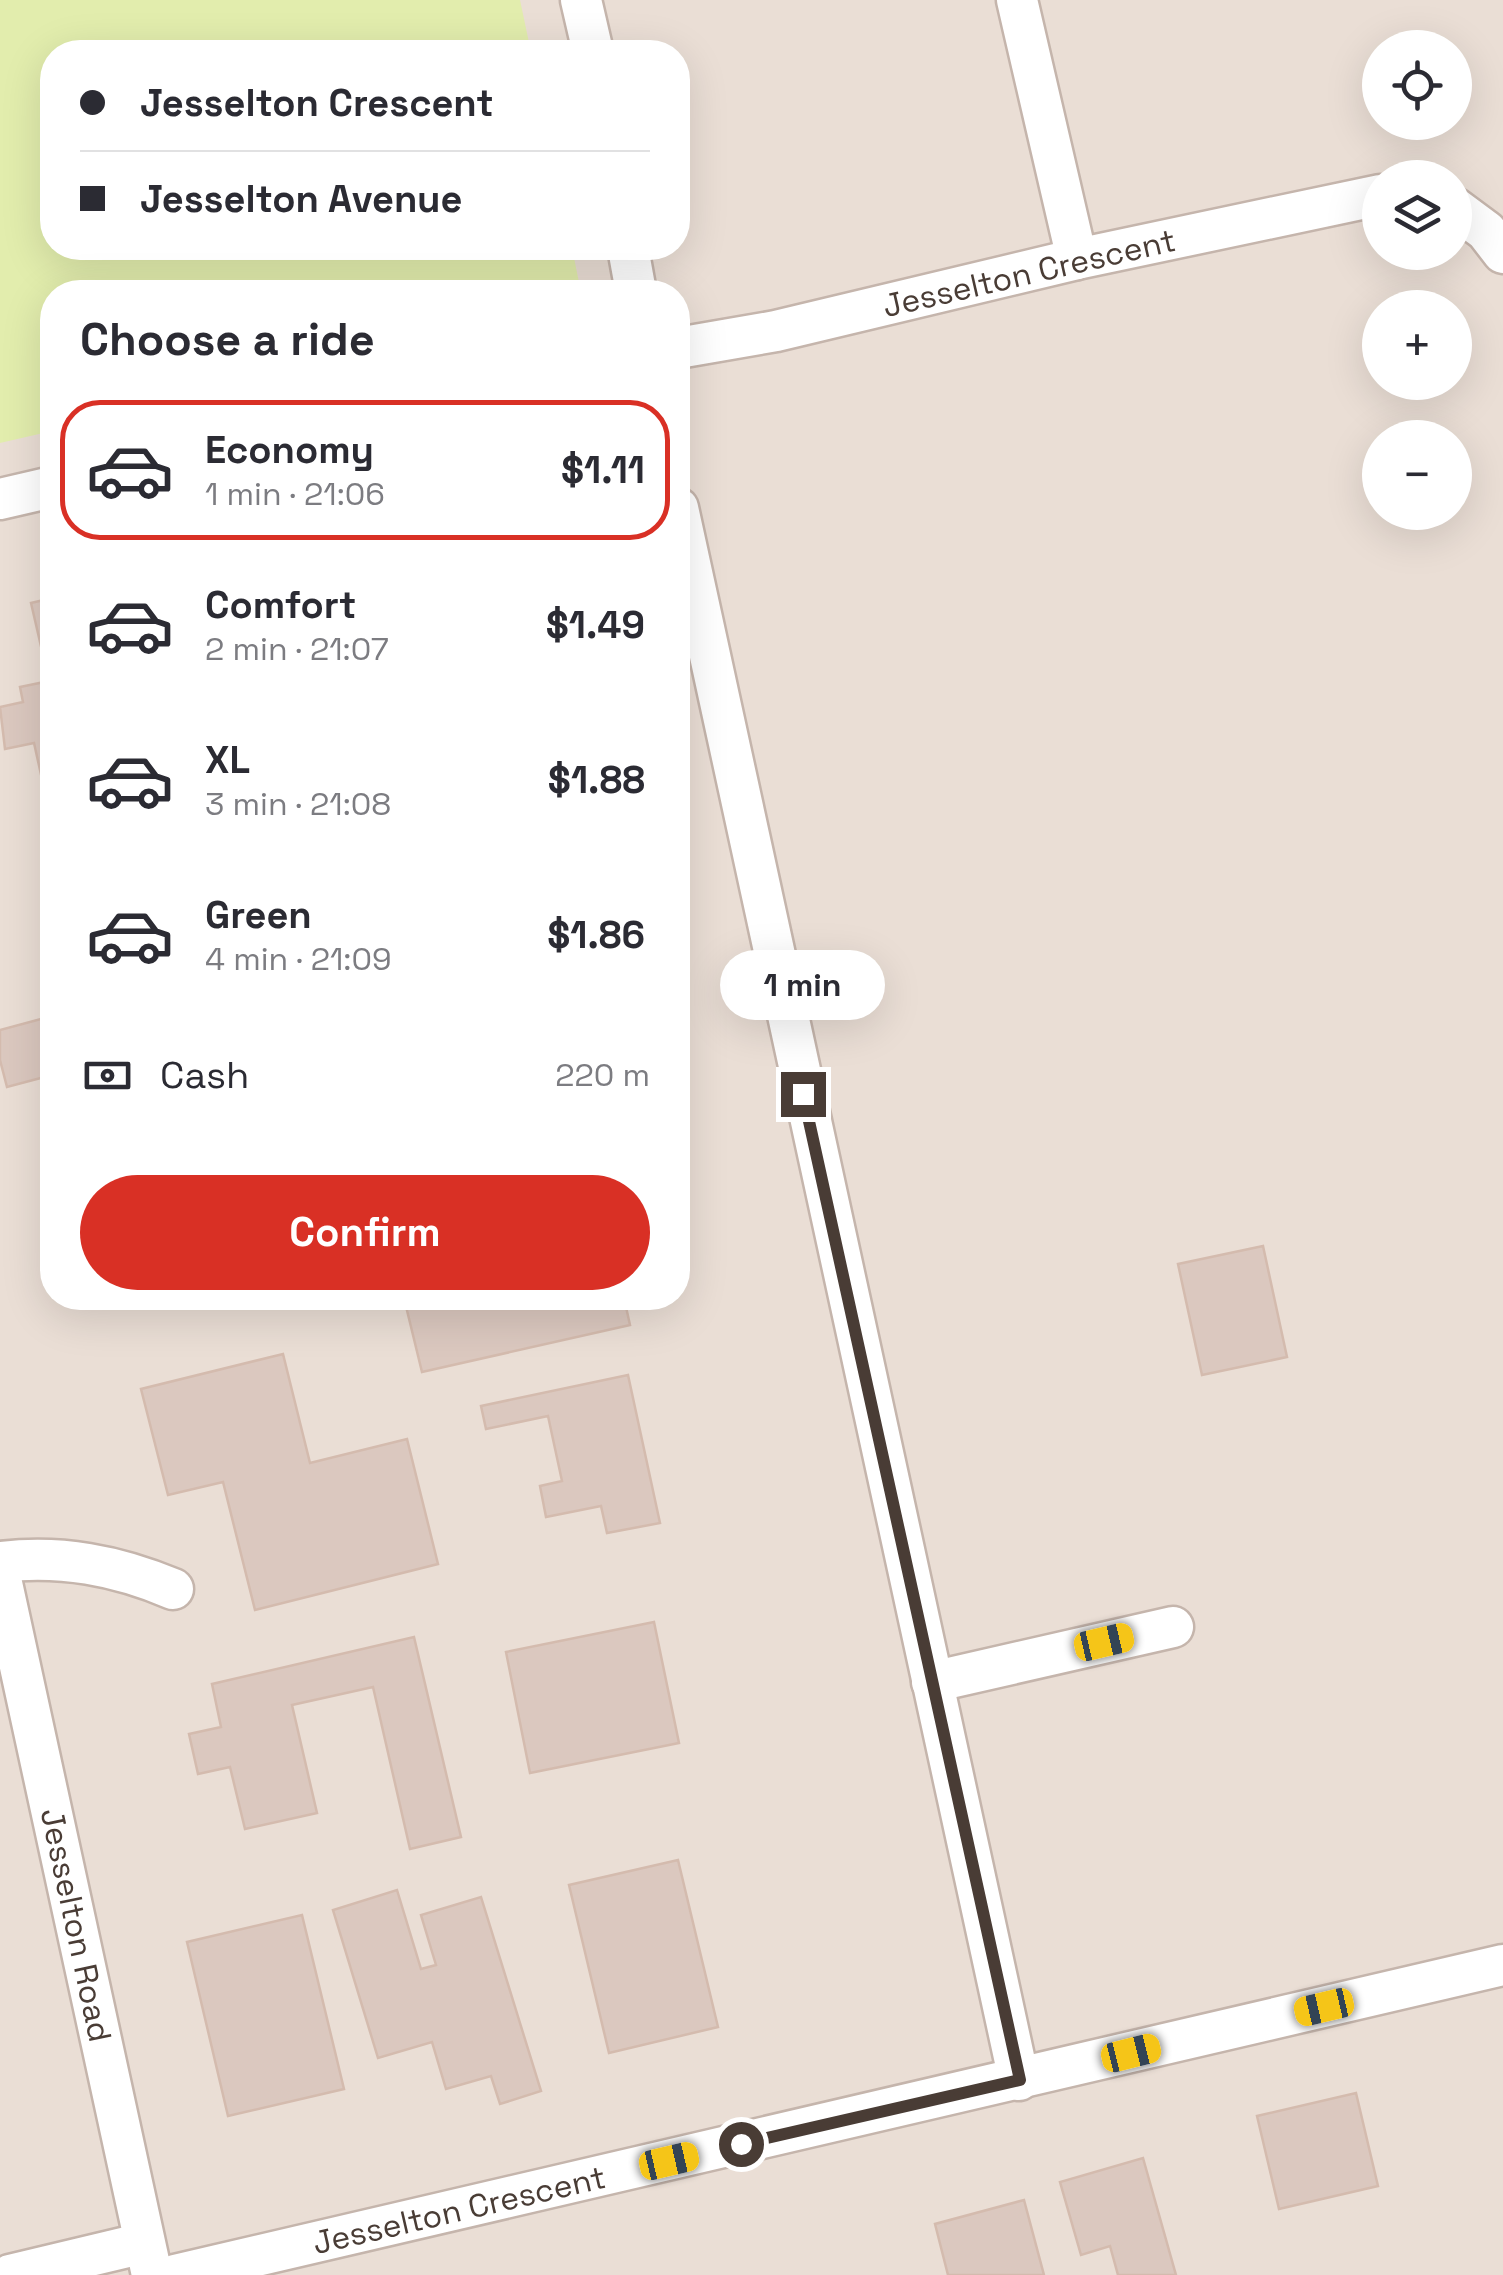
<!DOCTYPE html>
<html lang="en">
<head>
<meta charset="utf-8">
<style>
	:root { --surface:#fff; --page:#f7f7f7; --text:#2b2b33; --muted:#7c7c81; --line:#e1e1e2; --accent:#d93025 }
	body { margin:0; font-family:"Space Grotesk",sans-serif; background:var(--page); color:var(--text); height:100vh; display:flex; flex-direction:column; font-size:38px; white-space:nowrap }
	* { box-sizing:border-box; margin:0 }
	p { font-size:32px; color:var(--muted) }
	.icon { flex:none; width:55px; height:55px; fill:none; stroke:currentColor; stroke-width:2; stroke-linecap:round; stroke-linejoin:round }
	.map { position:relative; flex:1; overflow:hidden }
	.details { position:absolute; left:40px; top:280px; width:650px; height:1030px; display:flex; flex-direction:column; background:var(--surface); border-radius:40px; box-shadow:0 10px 40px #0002 }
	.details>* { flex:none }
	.hud { position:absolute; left:40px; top:40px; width:650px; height:220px; border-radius:40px; box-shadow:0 10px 40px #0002; display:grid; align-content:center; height:220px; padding:0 40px; background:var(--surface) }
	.tools { position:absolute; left:1362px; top:30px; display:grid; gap:20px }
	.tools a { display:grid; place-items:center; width:110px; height:110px; border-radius:50%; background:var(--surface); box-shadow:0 10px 40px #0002; font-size:50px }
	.end { position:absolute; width:45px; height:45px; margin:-22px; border:12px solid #493c35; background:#fff; box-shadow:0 0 0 5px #fff }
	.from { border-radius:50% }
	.bubble { position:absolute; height:70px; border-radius:35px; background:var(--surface); box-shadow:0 10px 40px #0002; font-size:32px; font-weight:700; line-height:70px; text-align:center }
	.car { position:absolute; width:30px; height:60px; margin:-30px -15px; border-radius:12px; box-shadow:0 0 8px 2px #0007; background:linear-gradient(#f5c518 24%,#345 0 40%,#f5c518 0 76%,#345 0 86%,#f5c518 0) }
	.hud b { display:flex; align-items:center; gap:35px; height:95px; font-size:38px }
	.hud b+b { border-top:2px solid var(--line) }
	.hud i { width:25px; height:25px; background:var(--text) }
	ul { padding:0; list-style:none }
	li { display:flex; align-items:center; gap:30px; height:140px; margin:0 20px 15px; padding:0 20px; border:5px solid transparent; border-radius:40px }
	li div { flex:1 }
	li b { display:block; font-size:38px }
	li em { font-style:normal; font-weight:700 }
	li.on { border-color:var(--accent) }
	li>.icon { width:90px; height:90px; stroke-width:1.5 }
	h2 { padding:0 40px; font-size:45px; line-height:120px }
	.pay { display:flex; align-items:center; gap:25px; height:110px; padding:0 40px; font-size:38px }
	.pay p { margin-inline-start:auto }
	.button { display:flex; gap:20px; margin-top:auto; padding:20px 40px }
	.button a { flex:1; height:115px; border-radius:60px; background:var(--accent); color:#fff; font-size:40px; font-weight:700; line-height:115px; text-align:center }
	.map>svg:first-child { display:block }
</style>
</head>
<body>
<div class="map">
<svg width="1503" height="2275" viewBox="0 0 1503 2275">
	<rect width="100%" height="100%" fill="#f5ede8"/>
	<path fill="#eaded5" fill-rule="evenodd" d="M0,0H1503V2275H0ZM1380,48H1455V122H1380ZM52,52H678V248H52ZM1380,178H1455V252H1380ZM52,292H678V1298H52ZM1380,308H1455V382H1380ZM1380,438H1455V512H1380Z"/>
	<polygon fill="#e2edad" points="0,0 520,0 531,52 52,52 52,248 572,248 581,292 52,292 52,431 0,443"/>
	<g fill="#dbc8bf" stroke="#d4bbae" stroke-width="2.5">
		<polygon points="52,598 52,786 44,788 34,743 5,749 0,707 23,702 20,687 49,681 31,603"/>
		<polygon points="52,1016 52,1075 7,1087 0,1060 0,1030"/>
		<polygon points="1263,1246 1287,1357 1202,1375 1178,1264"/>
		<polygon points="404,1298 624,1298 630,1325 422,1372"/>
		<polygon points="283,1354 310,1463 407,1439 438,1564 255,1610 223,1482 168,1495 141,1389"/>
		<polygon points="628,1375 660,1523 607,1533 601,1506 546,1517 540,1486 562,1481 548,1416 486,1429 481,1406"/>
		<polygon points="654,1622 679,1743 530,1773 506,1652"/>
		<polygon points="414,1637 461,1837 410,1849 373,1687 292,1705 317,1813 245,1829 230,1767 198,1774 189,1734 221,1727 212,1684"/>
		<polygon points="678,1860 718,2027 609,2053 569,1885"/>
		<polygon points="397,1890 421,1969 436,1965 421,1915 481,1897 541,2091 500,2104 491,2076 446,2089 432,2042 378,2058 333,1910"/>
		<polygon points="302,1915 344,2089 228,2116 187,1942"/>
		<polygon points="1356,2093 1378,2186 1279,2209 1257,2116"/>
		<polygon points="1143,2158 1176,2275 1118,2275 1110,2246 1081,2255 1060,2182"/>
		<polygon points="1024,2200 1044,2275 948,2275 935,2224"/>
	</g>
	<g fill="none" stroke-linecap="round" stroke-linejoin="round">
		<defs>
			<g id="minor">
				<polyline points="581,0 593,52"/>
				<polyline points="1017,0 1077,259"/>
				<polyline points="1455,208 1486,231 1503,253"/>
				<polyline points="628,248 636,292"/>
				<polyline points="678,348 776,331 1077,259 1380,195"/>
				<polyline points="0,499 52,487"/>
				<polyline points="678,508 1019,2080"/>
				<path d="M0,1562C61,1555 116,1565 173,1589"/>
				<polyline points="0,1574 152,2275"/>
				<polyline points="932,1682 1173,1627"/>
				<polyline points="10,2275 144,2243"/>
				<polyline points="175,2275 1503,1965"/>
			</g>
		</defs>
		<use href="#minor" stroke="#c5b5ac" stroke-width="45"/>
		<use href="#minor" stroke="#fff" stroke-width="40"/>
	</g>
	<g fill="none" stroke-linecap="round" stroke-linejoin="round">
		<polyline stroke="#493c35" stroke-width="12" points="741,2144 1020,2080 803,1094"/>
	</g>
	<g text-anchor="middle" stroke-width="8" stroke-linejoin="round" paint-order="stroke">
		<g font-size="32" fill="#493c35" stroke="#fff">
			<text transform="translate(1029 273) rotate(-13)" y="11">Jesselton Crescent</text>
			<text transform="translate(76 1925) rotate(78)" y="11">Jesselton Road</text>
			<text transform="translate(459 2210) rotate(-13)" y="11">Jesselton Crescent</text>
		</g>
	</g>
</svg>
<div class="tools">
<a><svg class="icon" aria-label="locate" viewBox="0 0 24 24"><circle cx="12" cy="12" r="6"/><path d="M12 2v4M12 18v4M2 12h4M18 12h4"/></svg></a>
<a><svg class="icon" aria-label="layers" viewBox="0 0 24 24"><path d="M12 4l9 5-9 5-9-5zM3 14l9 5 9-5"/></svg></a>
<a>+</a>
<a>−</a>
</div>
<i class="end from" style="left:741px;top:2144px"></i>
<i class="end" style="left:803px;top:1094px"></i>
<div class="bubble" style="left:720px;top:950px;width:165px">1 min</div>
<i class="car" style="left:1104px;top:1642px;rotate:77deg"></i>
<i class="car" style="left:1324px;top:2007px;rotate:257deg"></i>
<i class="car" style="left:1131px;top:2053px;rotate:76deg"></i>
<i class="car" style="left:669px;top:2161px;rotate:77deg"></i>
<div class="hud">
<b><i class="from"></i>Jesselton Crescent</b>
<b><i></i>Jesselton Avenue</b>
</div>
<section class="details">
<h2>Choose a ride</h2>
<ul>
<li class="on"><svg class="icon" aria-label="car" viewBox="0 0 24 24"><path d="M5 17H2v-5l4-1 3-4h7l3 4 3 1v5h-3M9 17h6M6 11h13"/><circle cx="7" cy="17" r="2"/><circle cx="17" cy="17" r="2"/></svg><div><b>Economy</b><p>1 min · 21:06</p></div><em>$1.11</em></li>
<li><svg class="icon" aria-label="car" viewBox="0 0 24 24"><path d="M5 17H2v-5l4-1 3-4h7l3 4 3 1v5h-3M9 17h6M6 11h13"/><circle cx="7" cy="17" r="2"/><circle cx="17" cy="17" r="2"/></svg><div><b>Comfort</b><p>2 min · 21:07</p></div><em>$1.49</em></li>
<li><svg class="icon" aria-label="car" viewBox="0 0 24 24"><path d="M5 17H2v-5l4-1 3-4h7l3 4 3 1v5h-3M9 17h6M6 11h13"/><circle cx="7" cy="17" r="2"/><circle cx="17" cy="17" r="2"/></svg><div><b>XL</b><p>3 min · 21:08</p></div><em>$1.88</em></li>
<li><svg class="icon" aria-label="car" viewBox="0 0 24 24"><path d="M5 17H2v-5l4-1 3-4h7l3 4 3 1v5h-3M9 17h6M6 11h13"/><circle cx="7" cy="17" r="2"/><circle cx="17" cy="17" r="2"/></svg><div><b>Green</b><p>4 min · 21:09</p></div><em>$1.86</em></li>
</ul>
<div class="pay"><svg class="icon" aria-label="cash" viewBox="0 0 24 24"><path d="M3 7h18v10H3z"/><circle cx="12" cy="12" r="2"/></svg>Cash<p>220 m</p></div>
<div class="button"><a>Confirm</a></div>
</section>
</div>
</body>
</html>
